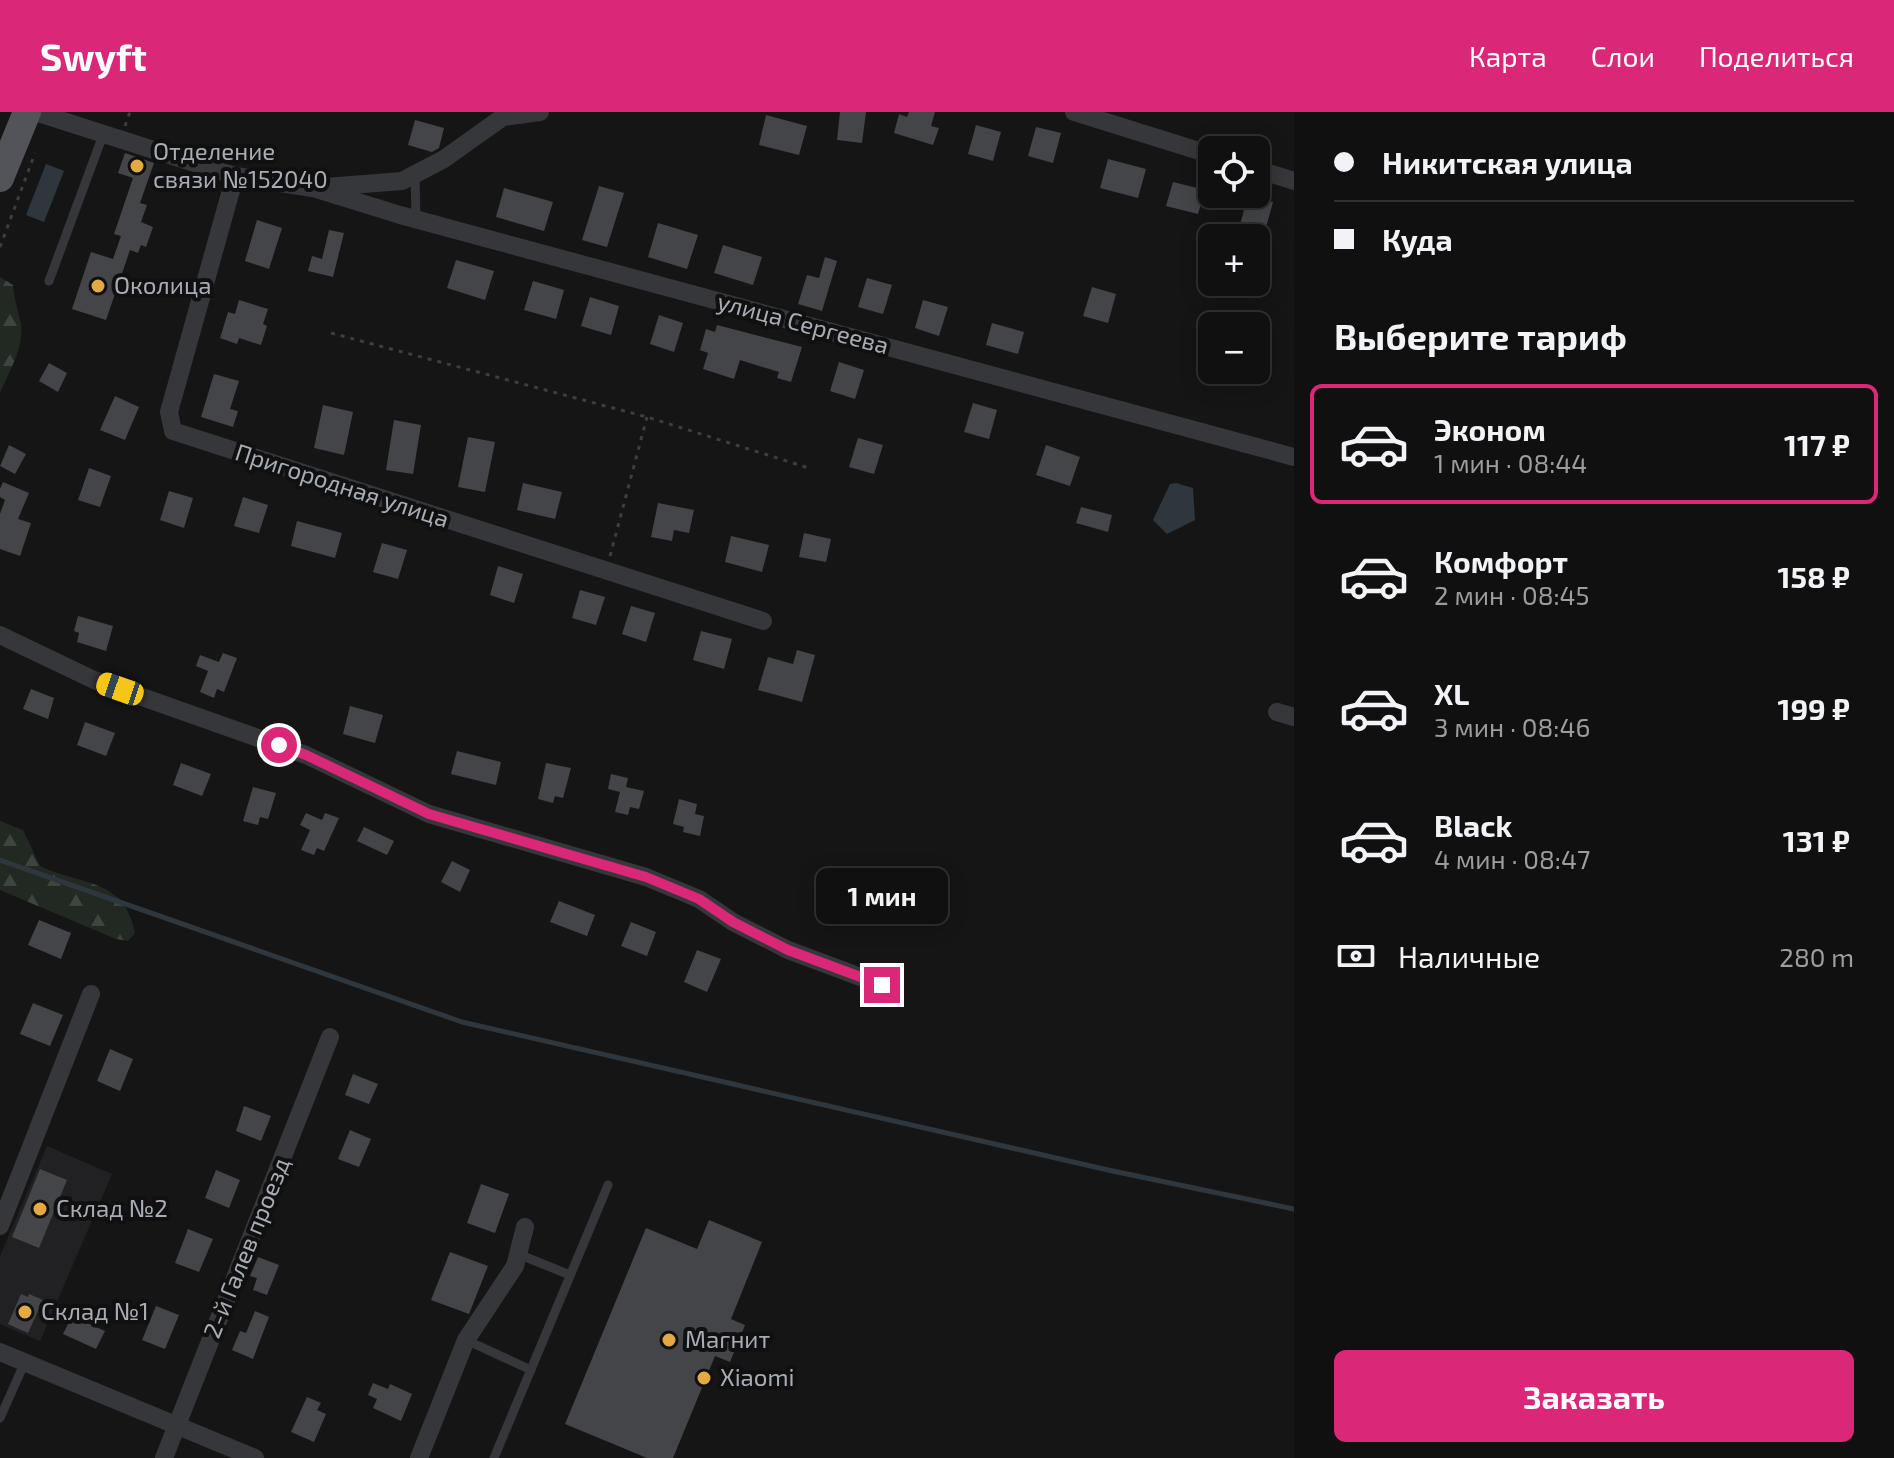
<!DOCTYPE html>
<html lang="ru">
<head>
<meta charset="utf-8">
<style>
	:root { --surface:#101010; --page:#191919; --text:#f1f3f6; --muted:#9c9d9f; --line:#303030; --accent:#db2777 }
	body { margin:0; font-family:"Exo 2",sans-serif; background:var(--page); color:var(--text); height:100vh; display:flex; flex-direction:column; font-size:30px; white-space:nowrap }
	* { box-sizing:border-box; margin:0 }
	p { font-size:26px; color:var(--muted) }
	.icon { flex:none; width:44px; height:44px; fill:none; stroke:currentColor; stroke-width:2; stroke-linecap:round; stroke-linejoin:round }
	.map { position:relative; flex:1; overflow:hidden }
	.details { display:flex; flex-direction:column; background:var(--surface); width:600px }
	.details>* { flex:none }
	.guide { display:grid; align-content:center; height:176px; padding:0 40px; background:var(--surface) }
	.tools { position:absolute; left:1198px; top:24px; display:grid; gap:16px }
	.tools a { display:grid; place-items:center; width:72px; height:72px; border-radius:12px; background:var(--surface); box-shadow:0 4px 20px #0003,0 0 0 2px var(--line); font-size:40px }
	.end { position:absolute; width:36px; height:36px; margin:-18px; border:10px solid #db2777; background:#fff; box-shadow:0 0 0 4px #fff }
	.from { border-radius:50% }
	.bubble { position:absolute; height:56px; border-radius:12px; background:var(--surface); box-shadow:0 4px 20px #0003,0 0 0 2px var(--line); font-size:26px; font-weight:700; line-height:56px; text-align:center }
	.car { position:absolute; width:24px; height:48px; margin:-24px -12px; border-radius:10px; box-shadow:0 0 6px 2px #0007; background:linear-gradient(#f5c518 24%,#345 0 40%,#f5c518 0 76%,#345 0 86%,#f5c518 0) }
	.guide b { display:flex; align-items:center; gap:28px; height:76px; font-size:30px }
	.guide b+b { border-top:2px solid var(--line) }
	.guide i { width:20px; height:20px; background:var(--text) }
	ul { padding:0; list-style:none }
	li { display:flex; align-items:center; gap:24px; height:120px; margin:0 16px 12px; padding:0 24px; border:4px solid transparent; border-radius:12px }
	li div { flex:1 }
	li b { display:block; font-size:30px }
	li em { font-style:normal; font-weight:700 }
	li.selected { border-color:var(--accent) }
	li>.icon { width:72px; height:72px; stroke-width:1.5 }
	h2 { padding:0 40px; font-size:36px; line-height:96px }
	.pay { display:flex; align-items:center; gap:20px; height:88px; padding:0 40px; font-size:30px }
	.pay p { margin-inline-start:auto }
	.button { display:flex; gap:16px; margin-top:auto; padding:16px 40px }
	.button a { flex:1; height:92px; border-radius:12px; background:var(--accent); color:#fff; font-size:32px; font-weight:700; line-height:92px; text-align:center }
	header { display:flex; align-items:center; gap:48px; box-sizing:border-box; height:112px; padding:0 40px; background:var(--accent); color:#fff }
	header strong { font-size:38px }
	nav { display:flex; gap:44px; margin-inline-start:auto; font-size:28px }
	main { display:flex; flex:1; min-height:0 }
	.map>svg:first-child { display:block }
</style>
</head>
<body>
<header>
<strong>Swyft</strong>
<nav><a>Карта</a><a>Слои</a><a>Поделиться</a></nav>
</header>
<main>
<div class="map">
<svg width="1294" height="1346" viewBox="0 0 1294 1346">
	<defs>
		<pattern id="forest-firs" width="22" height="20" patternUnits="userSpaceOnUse" patternTransform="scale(2)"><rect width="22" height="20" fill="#212922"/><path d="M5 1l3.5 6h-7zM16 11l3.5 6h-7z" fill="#3e4540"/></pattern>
	</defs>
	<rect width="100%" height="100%" fill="#151516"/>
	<polygon fill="#212123" points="47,1034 112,1062 40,1229 0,1212 0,1144"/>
	<g fill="url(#forest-firs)">
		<path d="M0,165L13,173C14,187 18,199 21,212C24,236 9,260 0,281Z"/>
		<path d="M0,709L23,718L40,754C82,774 125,766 135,821L128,829L116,827L0,778Z"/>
	</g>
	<g fill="#2f373e">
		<polygon points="46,52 64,59 44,110 26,103"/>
		<polygon points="1176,371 1193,376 1195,408 1167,422 1153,408 1170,372"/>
	</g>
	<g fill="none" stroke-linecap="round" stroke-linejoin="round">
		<polyline stroke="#2f373e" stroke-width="5" points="0,748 462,910 1108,1058 1294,1097"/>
	</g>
	<g fill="#444549">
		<polygon points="840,0 866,0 862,31 837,28"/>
		<polygon points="909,0 935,0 931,14 939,16 933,33 894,21 899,2 907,5"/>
		<polygon points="766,3 807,14 799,43 759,33"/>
		<polygon points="415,8 444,16 439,36 432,40 408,33"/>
		<polygon points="976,13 1001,20 993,49 968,42"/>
		<polygon points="1036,15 1061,21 1053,51 1028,44"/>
		<polygon points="125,41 154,51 140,91 147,93 141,110 153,115 146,135 141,133 138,141 130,138 106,208 72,197 91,140 113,147 121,124 114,122 133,66 118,61"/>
		<polygon points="1108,47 1146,57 1138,86 1100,76"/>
		<polygon points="1173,70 1205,78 1198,102 1166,94"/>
		<polygon points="599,74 624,81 607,135 582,128"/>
		<polygon points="504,76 553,90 544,119 496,105"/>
		<polygon points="1248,83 1273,90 1265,119 1240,113"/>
		<polygon points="257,108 282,116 269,157 245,149"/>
		<polygon points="658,111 698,123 687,157 648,145"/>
		<polygon points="329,118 344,121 333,165 308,159 312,144 322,147"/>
		<polygon points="723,133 762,145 753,173 714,161"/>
		<polygon points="825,145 837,149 822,199 798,192 807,163 819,166"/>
		<polygon points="456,148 494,159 485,188 447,176"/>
		<polygon points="867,166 892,173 883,202 858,195"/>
		<polygon points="533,169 564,178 556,207 524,198"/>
		<polygon points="1092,175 1116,182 1108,211 1083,204"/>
		<polygon points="590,185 619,194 611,223 581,214"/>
		<polygon points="239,188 268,197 263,212 267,214 261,233 239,226 237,232 220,226 228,200 235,202"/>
		<polygon points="923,188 948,195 939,224 915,216"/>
		<polygon points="659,203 683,211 674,240 650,232"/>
		<polygon points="992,211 1024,220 1018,242 986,233"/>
		<polygon points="717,213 802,235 791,270 777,266 779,260 740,248 734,267 703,257 708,241 700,238 706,217 715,220"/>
		<polygon points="839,250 864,258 855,287 830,279"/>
		<polygon points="49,251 67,261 58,280 39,269"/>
		<polygon points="214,262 239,269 230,297 238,299 233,315 201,305"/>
		<polygon points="115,284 139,295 125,328 100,318"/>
		<polygon points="973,291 997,298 989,327 964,320"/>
		<polygon points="323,293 353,300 344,343 314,336"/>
		<polygon points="394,308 421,313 413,362 386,358"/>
		<polygon points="468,325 495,330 485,380 458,375"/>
		<polygon points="858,326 883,333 874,362 849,355"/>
		<polygon points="9,333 26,342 15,362 0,354"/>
		<polygon points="1046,333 1080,345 1070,374 1036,363"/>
		<polygon points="89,356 111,364 100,395 78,388"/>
		<polygon points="3,370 29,381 18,407 31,411 20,444 0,437 0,402 5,388 0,385 0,377"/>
		<polygon points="523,371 562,380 555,407 517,398"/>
		<polygon points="169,379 193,386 184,416 160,408"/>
		<polygon points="243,385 268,393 259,421 234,414"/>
		<polygon points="658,391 694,398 689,421 674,418 672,429 651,425"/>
		<polygon points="1081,395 1112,403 1108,420 1076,411"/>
		<polygon points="297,409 342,421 335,446 291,434"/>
		<polygon points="804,421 831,427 826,450 799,445"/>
		<polygon points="731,424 769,433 762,460 725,450"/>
		<polygon points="382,431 407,438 398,467 373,460"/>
		<polygon points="498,454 523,462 514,491 490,483"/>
		<polygon points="580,478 605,485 596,513 572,506"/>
		<polygon points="631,494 655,501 646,530 622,522"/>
		<polygon points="78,504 113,514 106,539 77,530 79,521 74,519"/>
		<polygon points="701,519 732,527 724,557 693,548"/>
		<polygon points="797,538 815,543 802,590 758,578 768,545 793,552"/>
		<polygon points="223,541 237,546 224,580 217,577 214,586 200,580 208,559 196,554 200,543 219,550"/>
		<polygon points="31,577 54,586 48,607 23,597"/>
		<polygon points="350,594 383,603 375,631 343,622"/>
		<polygon points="85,610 115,621 106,644 77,633"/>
		<polygon points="457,639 501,650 496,673 451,662"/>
		<polygon points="181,651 211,662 202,684 173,673"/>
		<polygon points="546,651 571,656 563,686 555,684 553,691 538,687"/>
		<polygon points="611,662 628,666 626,675 644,679 639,697 630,695 628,703 615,700 620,680 608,677"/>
		<polygon points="253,675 276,681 268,707 260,705 258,713 243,709"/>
		<polygon points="679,687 697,692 695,702 704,704 700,724 683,720 684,715 673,712"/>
		<polygon points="306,701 322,708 325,701 339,706 324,739 317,736 314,743 301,738 310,718 300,713"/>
		<polygon points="364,715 394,729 387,743 357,729"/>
		<polygon points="452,749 470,758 460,780 441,770"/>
		<polygon points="559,789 595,803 587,824 550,810"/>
		<polygon points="39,808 71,821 61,847 28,833"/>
		<polygon points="631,810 656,820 647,844 621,834"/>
		<polygon points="697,838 721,847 707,880 684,870"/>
		<polygon points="33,891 63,903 50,934 20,922"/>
		<polygon points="110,937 133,947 120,979 97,969"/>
		<polygon points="353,962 378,972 369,992 345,983"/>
		<polygon points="244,994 271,1004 261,1029 236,1019"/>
		<polygon points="350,1018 371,1027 359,1055 338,1047"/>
		<polygon points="40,1057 67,1068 39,1136 12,1125"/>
		<polygon points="216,1058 240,1068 229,1096 205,1086"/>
		<polygon points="481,1072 509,1082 495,1121 467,1111"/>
		<polygon points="709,1108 762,1130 731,1207 745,1213 730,1250 715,1244 673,1346 647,1346 565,1312 646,1116 697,1137"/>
		<polygon points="188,1117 213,1127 199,1160 175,1151"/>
		<polygon points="450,1140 488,1154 469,1202 431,1188"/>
		<polygon points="258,1145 279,1153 267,1183 253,1178 257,1166 250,1164"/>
		<polygon points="21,1182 28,1185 29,1182 43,1188 28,1221 8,1212"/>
		<polygon points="156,1194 179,1203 165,1237 142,1228"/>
		<polygon points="255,1199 269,1205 253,1247 232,1238 240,1219 246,1221"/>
		<polygon points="72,1204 105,1219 96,1237 63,1222"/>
		<polygon points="373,1271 388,1277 390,1272 412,1282 401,1309 373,1296 377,1287 368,1283"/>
		<polygon points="307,1285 321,1291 317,1298 326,1302 314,1330 291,1320"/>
	</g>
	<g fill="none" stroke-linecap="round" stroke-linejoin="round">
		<g stroke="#3c3e42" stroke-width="3" stroke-dasharray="4 6" stroke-linecap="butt">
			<polyline points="125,14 130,0"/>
			<polyline points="0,135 35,41"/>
			<polyline points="331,221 647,305 812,357"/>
			<polyline points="610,444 647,305"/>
		</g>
		<g stroke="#36373b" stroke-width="9">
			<polyline points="415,63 416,107"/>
			<polyline points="49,169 103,23"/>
			<polyline points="518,1142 570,1163"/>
			<polyline points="466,1228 531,1258"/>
			<polyline points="0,1306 25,1250"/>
			<polyline points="494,1346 608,1073"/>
		</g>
		<g stroke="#36373b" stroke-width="18">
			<polyline points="35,0 235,64 313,76 402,69 444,47 503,5 540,0"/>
			<polyline points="1074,0 1212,43"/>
			<polyline points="1256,57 1294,69"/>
			<polyline points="235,64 169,300 173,319 763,509"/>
			<polyline points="313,76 400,103 1294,345"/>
			<polyline points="0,523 94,568 306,643 429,702 646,765 699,787 733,810 788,838 882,873"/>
			<polyline points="1277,600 1294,605"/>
			<polyline points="0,1114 91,882"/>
			<polyline points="0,1240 255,1346"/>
			<polyline points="164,1346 330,925"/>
			<polyline points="419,1346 466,1228 515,1154 525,1115"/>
		</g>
		<polyline stroke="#525459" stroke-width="28" points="0,66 27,0"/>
	</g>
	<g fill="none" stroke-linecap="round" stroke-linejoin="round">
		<polyline stroke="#db2777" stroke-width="10" points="279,633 306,643 429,702 646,765 699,787 733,810 788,838 882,873"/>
	</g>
	<g fill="#e2aa41" stroke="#101011" stroke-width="3">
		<circle cx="137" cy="54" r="8"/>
		<circle cx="98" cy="174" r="8"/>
		<circle cx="40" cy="1097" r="8"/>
		<circle cx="25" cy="1200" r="8"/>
		<circle cx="669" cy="1228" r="8"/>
		<circle cx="704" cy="1266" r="8"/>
	</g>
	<g text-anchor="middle" stroke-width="8" stroke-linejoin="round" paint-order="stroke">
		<g font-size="24" fill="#a7acb5" stroke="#101011" text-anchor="start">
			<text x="153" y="48">Отделение<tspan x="153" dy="28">связи №152040</tspan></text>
			<text x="114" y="182">Околица</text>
			<text x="56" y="1105">Склад №2</text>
			<text x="41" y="1208">Склад №1</text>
			<text x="685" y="1236">Магнит</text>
			<text x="720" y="1274">Xiaomi</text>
		</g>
		<g font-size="24" fill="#a7acb5" stroke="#101011">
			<text transform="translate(803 212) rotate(15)" y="8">улица Сергеева</text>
			<text transform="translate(342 374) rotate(18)" y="8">Пригородная улица</text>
			<text transform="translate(247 1136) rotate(-68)" y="8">2-й Галев проезд</text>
		</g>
	</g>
</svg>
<div class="tools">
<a><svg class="icon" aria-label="locate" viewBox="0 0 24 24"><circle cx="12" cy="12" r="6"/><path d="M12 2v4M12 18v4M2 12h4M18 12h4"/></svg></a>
<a>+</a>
<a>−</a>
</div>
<i class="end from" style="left:279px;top:633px"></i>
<i class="end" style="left:882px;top:873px"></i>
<div class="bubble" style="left:816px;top:756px;width:132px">1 мин</div>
<i class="car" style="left:120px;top:577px;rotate:289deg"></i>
</div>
<section class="details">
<div class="guide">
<b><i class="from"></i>Никитская улица</b>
<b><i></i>Куда</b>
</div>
<h2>Выберите тариф</h2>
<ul>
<li class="selected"><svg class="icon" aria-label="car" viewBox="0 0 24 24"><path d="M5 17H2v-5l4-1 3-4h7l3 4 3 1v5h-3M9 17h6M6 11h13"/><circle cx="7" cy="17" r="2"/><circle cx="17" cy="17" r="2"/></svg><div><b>Эконом</b><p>1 мин · 08:44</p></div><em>117 ₽</em></li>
<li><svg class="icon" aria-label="car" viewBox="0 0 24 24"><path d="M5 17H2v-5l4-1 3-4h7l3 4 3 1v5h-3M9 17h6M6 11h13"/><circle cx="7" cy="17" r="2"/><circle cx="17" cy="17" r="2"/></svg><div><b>Комфорт</b><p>2 мин · 08:45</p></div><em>158 ₽</em></li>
<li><svg class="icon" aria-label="car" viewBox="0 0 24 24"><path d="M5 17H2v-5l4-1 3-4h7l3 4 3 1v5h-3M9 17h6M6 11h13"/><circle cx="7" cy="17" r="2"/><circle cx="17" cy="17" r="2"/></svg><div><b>XL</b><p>3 мин · 08:46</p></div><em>199 ₽</em></li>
<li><svg class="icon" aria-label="car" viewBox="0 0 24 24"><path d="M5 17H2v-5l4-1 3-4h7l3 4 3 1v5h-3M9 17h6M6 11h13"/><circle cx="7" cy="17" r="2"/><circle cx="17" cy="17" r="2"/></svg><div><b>Black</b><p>4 мин · 08:47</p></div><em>131 ₽</em></li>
</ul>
<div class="pay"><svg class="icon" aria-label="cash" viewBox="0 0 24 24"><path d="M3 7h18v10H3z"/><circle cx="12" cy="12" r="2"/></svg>Наличные<p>280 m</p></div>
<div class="button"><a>Заказать</a></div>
</section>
</main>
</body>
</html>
